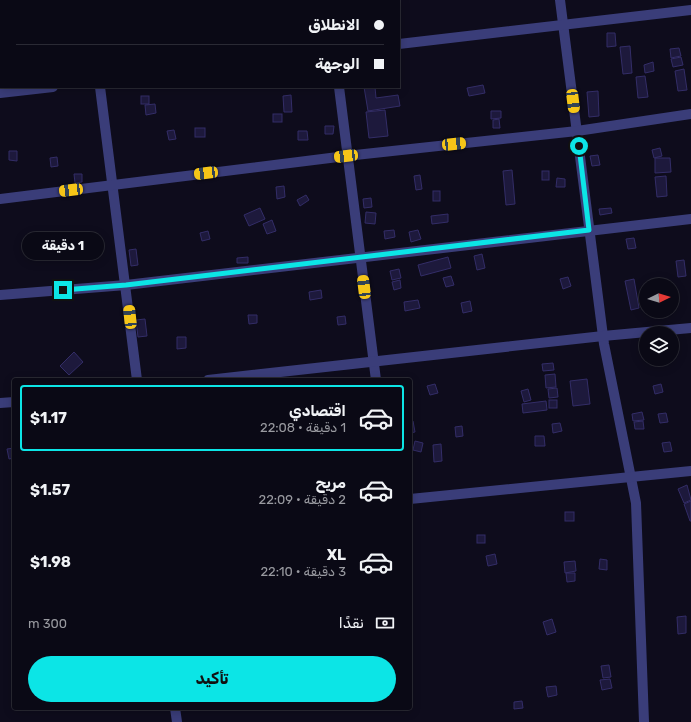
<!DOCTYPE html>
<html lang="ar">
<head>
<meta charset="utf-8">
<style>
	:root { --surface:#0a0915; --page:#13121e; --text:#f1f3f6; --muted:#999aa0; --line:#2a2a34; --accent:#0ce5e6 }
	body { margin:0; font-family:Rubik,Vazirmatn,sans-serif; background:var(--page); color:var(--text); direction:rtl; height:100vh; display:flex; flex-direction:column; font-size:15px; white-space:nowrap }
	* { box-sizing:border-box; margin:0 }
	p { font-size:13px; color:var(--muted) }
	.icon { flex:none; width:22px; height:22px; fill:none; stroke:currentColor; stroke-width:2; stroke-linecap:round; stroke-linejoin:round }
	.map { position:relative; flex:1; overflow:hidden; direction:ltr }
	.side { position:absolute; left:12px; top:378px; width:400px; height:332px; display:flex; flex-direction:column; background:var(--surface); border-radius:4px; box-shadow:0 2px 10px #0003,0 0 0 1px var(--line); direction:rtl }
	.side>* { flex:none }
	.guide { position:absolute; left:0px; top:0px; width:400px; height:88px; box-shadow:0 2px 10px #0003,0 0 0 1px var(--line); direction:rtl; display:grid; align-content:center; height:88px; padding:0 16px; background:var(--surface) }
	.needle { width:26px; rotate:85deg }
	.tools { position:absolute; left:639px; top:278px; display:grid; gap:8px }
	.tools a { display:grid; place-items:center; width:40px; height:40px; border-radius:50%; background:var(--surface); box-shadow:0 2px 10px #0003,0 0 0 1px var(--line); font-size:20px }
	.end { position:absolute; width:18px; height:18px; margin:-9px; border:5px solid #0ce5e6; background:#111; box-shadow:0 0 0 2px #111 }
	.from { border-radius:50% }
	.bubble { position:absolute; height:28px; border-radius:14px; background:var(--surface); box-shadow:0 2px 10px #0003,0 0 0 1px var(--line); font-size:13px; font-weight:700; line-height:28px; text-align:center; direction:rtl }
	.car { position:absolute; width:12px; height:24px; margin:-12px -6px; border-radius:5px; box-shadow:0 0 3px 1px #0007; background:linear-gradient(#f5c518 24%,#345 0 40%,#f5c518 0 76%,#345 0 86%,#f5c518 0) }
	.guide b { display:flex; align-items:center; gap:14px; height:38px; font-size:15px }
	.guide b+b { border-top:1px solid var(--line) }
	.guide i { width:10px; height:10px; background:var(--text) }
	ul { padding:7px 0 0; list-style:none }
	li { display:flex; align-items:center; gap:12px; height:66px; margin:0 8px 6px; padding:0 8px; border:2px solid transparent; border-radius:4px }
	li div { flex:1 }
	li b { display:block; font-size:15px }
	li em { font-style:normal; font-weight:700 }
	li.on { border-color:var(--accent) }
	li>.icon { width:36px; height:36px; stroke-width:1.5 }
	.pay { display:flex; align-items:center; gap:10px; height:44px; padding:0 16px; font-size:15px }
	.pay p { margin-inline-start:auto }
	.cta { display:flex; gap:8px; margin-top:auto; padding:8px 16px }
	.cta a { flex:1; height:46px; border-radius:24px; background:var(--accent); color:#111; font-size:16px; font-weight:700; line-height:46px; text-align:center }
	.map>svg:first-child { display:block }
</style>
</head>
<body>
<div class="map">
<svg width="691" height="722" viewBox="0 0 691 722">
	<rect width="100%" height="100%" fill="#0e0c1c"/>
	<g fill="#1d193c" stroke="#332d67">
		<polygon points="607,33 615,33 616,46 607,47"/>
		<polygon points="630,46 632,73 623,74 620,47"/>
		<polygon points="679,48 681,56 671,58 670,49"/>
		<polygon points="681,57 683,65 673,67 671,59"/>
		<polygon points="653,62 654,71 645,73 644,65"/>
		<polygon points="684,69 687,90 678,91 675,71"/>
		<polygon points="645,76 648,97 638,98 636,77"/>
		<polygon points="483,85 485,93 469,96 467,88"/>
		<polygon points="364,87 375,87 376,98 398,95 400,106 368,111"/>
		<polygon points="598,91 599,116 589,117 587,92"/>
		<polygon points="291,95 292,112 284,112 283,96"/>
		<rect x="141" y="96" width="8" height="8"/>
		<polygon points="155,104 156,113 146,115 145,105"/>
		<polygon points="385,110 388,136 369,138 366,112"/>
		<polygon points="491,111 501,111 501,118 491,119"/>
		<rect x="273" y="114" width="9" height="8"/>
		<polygon points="499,119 500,128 493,128 493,120"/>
		<polygon points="325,126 334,126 333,134 325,134"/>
		<rect x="195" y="128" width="10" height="9"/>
		<polygon points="174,130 176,139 169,140 167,131"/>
		<polygon points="298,131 307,131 308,140 298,140"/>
		<polygon points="660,148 662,156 654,158 652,150"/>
		<polygon points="9,151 17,151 17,161 9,160"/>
		<polygon points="598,155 600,165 592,166 590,156"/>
		<polygon points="57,157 58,166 51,167 50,158"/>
		<polygon points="655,158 670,158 671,172 655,173"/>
		<polygon points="512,170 515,204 506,205 503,171"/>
		<rect x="542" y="171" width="7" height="9"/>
		<polygon points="74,174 82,174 82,182 75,183"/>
		<polygon points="420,175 422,189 416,190 414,176"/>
		<polygon points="666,176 667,196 657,197 655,177"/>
		<polygon points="557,178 565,179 565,187 556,187"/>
		<polygon points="284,186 285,197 277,199 276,187"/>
		<rect x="433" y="191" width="7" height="10"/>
		<polygon points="306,195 309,200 300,206 297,200"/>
		<polygon points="371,198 372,207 364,208 363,199"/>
		<polygon points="260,208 265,219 249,226 244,215"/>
		<polygon points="611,208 612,213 600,215 599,209"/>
		<polygon points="366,212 376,213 375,224 365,223"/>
		<polygon points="448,214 448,222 432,224 431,216"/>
		<polygon points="272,220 276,231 267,234 263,224"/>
		<polygon points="394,230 395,237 385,239 384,231"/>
		<polygon points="418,230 421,239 411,242 409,232"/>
		<polygon points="208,231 210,239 202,241 200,233"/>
		<polygon points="634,238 636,248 628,249 626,239"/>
		<polygon points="136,249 138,265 131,266 129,250"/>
		<polygon points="482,254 485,268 477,270 474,256"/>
		<polygon points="248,257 248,263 237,263 237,258"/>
		<polygon points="448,257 451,268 421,276 418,265"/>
		<polygon points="684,260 686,276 678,277 676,261"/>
		<polygon points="399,269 401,278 392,280 390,271"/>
		<polygon points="451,276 454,285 446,287 443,278"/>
		<polygon points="568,277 571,286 563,289 560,279"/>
		<polygon points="634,279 639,308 631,310 625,281"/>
		<polygon points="400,280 401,288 394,290 392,282"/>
		<polygon points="321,290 322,298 310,300 309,292"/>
		<polygon points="418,300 420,308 405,311 404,302"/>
		<polygon points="470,301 472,311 463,313 461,303"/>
		<polygon points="248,315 257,315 257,323 249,324"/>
		<polygon points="345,316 346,324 338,325 337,317"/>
		<polygon points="145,319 147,336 138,337 136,320"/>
		<polygon points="177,337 186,337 186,348 177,349"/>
		<polygon points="74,352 83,362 69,375 60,366"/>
		<polygon points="553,363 554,370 543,371 542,364"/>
		<polygon points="555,374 556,387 546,388 545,375"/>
		<polygon points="587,379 590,404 573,406 570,381"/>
		<polygon points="435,384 438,393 430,395 427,386"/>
		<polygon points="661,384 663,392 655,394 653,386"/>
		<polygon points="557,388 558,397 549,398 548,389"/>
		<polygon points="528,389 531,400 524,402 521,391"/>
		<rect x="549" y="400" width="8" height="8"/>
		<polygon points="546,401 547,410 523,413 522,404"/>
		<polygon points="642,412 644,420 633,421 632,414"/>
		<polygon points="666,413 668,422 660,423 658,414"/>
		<polygon points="413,421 415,432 410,433 410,422"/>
		<polygon points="643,421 644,429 635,429 634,422"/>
		<polygon points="560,423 562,431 553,433 552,424"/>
		<polygon points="462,426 463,436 456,437 455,427"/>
		<polygon points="535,436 544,436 545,446 535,446"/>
		<polygon points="415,441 423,443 421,452 413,450"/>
		<polygon points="670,442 672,451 664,452 662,443"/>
		<polygon points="441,444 442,461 434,462 433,445"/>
		<polygon points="14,448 14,458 9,459 7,449"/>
		<polygon points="687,485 691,500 684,503 678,489"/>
		<polygon points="691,501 691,521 690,521 684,504"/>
		<rect x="565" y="512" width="9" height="9"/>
		<rect x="477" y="535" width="8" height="8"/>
		<polygon points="495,554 497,564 488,566 486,556"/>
		<polygon points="600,559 607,560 607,570 599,569"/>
		<polygon points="575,561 576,571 565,573 564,562"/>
		<polygon points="566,573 575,573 575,581 567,582"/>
		<polygon points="686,616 686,633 678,634 677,617"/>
		<polygon points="552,619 556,632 547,635 543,622"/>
		<polygon points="609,665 611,677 603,678 601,666"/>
		<polygon points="610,679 612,688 602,690 600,680"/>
		<polygon points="556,686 557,695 548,697 546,687"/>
		<polygon points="522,701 523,708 514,709 514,702"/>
	</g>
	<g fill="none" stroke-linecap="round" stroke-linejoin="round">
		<g stroke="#3a3d79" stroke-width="10">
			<polyline points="89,0 89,1"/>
			<polyline points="328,0 328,1"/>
			<polyline points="560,0 604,344 636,503 644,722"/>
			<polyline points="399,44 691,10"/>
			<polyline points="100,87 137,380"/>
			<polyline points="339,87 376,380"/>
			<polyline points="0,93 53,87"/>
			<polyline points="0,199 346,156 577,131 691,114"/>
			<polyline points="0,295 126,285 691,219"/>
			<polyline points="208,380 603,336 691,328"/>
			<polyline points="0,403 14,402"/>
			<polyline points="410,499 691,471"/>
			<polyline points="175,708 177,722"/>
		</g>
	</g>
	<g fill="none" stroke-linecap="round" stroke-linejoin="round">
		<polyline stroke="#0ce5e6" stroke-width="5" points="63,290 126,285 589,230 579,146"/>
	</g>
</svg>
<div class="tools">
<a><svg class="needle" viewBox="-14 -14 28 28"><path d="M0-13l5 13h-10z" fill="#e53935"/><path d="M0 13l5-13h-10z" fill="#999aa0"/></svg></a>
<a><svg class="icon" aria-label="layers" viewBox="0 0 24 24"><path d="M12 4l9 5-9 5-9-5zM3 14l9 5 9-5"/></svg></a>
</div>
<i class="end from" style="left:579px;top:146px"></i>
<i class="end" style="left:63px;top:290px"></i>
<div class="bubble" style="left:22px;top:232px;width:82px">1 دقيقة</div>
<i class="car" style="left:573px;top:101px;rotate:173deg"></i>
<i class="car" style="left:454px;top:144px;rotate:84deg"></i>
<i class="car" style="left:346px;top:156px;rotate:263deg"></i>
<i class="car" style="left:206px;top:173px;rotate:263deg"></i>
<i class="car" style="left:71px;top:190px;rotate:263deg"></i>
<i class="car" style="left:364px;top:287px;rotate:353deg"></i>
<i class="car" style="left:130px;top:317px;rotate:354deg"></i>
<div class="guide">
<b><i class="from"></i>الانطلاق</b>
<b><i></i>الوجهة</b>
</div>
<section class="side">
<ul>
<li class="on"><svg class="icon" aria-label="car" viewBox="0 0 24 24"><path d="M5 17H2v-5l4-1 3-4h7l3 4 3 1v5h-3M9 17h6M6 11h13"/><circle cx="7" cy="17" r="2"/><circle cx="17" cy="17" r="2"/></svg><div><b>اقتصادي</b><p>1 دقيقة · 22:08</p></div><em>$1.17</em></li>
<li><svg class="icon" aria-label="car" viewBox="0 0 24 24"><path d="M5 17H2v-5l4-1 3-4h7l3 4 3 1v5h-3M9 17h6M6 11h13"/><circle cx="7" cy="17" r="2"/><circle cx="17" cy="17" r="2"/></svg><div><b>مريح</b><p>2 دقيقة · 22:09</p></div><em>$1.57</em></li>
<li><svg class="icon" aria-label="car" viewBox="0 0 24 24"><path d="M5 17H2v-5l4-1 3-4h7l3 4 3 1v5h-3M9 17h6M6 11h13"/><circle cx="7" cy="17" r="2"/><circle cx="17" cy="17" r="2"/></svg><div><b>XL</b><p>3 دقيقة · 22:10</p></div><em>$1.98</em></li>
</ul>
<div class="pay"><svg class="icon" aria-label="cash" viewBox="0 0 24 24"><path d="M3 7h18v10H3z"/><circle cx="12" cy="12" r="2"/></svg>نقدًا<p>300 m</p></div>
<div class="cta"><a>تأكيد</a></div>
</section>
</div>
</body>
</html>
